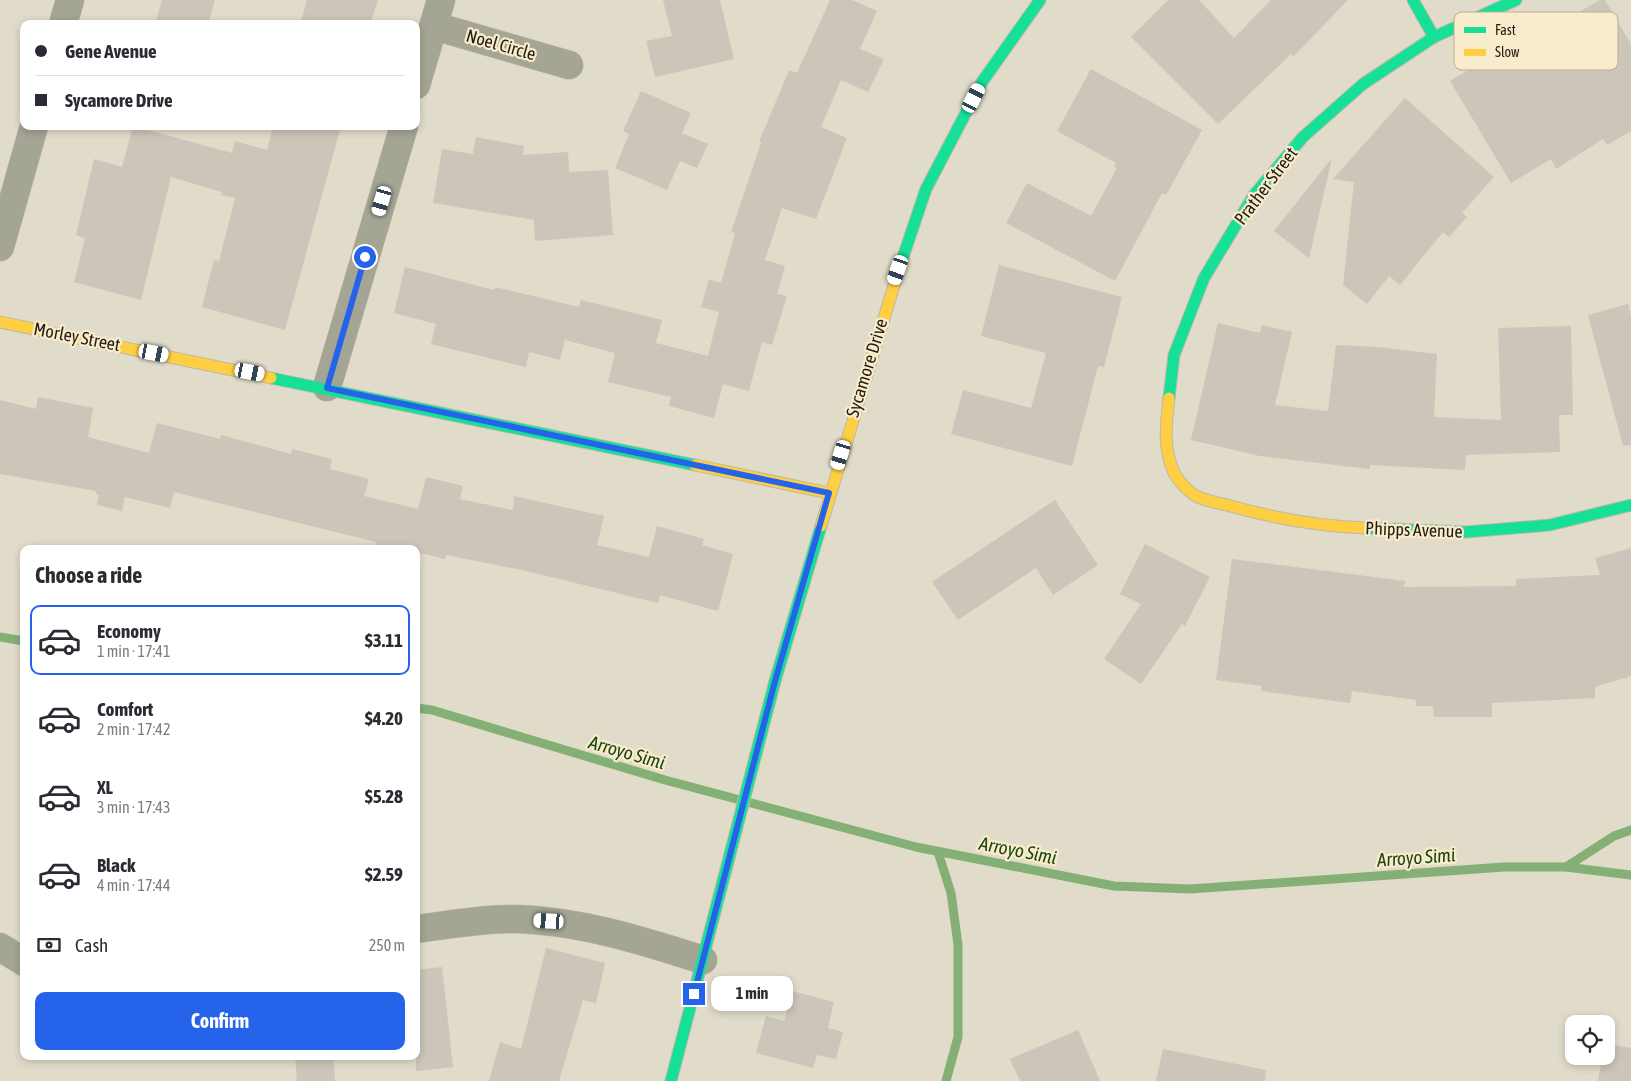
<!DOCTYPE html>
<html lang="en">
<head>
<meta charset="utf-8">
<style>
	:root { --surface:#fff; --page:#f7f7f7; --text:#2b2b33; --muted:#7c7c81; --line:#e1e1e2; --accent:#2563eb }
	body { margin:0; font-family:"Asap Condensed",sans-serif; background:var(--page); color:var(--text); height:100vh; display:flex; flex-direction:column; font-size:19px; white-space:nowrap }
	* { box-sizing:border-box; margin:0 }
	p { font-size:16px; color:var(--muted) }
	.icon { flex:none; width:28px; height:28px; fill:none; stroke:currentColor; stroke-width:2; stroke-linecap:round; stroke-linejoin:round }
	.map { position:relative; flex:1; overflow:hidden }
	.side { position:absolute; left:20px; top:545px; width:400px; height:515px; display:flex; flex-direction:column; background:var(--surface); border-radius:10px; box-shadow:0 2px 8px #0003 }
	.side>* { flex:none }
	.hud { position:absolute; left:20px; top:20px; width:400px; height:110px; border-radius:10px; box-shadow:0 2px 8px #0003; display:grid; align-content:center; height:110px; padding:0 15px; background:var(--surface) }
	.tools { position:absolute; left:1565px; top:1015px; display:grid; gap:10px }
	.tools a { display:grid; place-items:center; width:50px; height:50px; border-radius:10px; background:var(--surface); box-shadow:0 2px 8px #0003; font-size:25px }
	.end { position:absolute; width:22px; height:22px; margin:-11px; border:6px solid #2563eb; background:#fff; box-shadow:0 0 0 2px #fff }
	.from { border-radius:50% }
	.bubble { position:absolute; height:35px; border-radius:10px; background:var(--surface); box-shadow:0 2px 8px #0003; font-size:16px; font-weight:700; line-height:35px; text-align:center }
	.car { position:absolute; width:15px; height:30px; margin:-15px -8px; border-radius:6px; box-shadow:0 0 4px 1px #0007; background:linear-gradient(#fff 24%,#345 0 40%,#fff 0 76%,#345 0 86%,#fff 0) }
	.hud b { display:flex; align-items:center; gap:18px; height:48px; font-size:19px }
	.hud b+b { border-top:1px solid var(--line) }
	.hud i { width:12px; height:12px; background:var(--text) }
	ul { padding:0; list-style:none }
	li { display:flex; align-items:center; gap:15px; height:70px; margin:0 10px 8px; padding:0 5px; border:2px solid transparent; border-radius:10px }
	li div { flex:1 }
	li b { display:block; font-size:19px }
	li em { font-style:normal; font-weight:700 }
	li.current { border-color:var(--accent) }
	li>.icon { width:45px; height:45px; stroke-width:1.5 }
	h2 { padding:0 15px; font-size:22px; line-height:60px }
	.pay { display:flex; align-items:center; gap:12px; height:55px; padding:0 15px; font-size:19px }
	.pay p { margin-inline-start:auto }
	.cta { display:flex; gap:10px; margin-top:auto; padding:10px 15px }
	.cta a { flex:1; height:58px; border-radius:10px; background:var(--accent); color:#fff; font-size:20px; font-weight:700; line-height:58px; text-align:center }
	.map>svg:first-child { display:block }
</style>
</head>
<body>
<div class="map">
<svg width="1631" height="1081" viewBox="0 0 1631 1081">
	<rect width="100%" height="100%" fill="#e1dbca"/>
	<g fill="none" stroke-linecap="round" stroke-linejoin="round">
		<g stroke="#85b075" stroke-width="9">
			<polyline points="0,637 24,641"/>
			<polyline points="416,708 432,710 665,780 916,847 1114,886 1190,889 1504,867 1566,867 1631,875"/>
			<polyline points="938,852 951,893 958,945 958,1037 946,1081"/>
			<polyline points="1566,867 1614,836 1631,830"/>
		</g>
	</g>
	<g fill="#ccc5b9">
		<polygon points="162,0 215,0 208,24 155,24"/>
		<polygon points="307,0 378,0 370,24 300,24"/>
		<polygon points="663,0 720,0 734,59 655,77 646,41 672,36"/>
		<polygon points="830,0 852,0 877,11 860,49 884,59 868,92 841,80 821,127 847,138 816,219 782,208 765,260 785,266 777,294 787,296 772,345 762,342 749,391 723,384 714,418 669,406 671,397 608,382 615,353 565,340 560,360 529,352 526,367 431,344 436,324 394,313 405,267 494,290 495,287 579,307 581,300 662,320 656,343 708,356 719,312 701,307 709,279 721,283 735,233 731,232 761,143 759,142 789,70 797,73"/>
		<polygon points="1168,0 1199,0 1234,38 1271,0 1348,0 1294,56 1291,54 1218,124 1131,37"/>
		<polygon points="1600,0 1605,0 1631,44 1631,131 1607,145 1603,139 1556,169 1551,159 1511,183 1450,81 1516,41 1519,47"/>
		<polygon points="1091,69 1202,130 1166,195 1162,193 1115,281 1006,223 1027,183 1091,216 1117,168 1114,166 1116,163 1057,131"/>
		<polygon points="641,91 691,113 682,133 708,144 697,168 680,161 667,190 615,168 629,134 623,131"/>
		<polygon points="1405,98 1494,177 1462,213 1467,217 1449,237 1443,232 1400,285 1389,276 1367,304 1343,285 1354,182 1333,179"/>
		<polygon points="133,126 232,153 235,141 267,150 273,126 341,126 285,330 202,307 214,260 219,261 235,198 221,195 222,192 171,177 141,300 74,282 85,238 76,235 94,159 122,167"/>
		<polygon points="476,137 524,146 523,155 568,152 569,172 608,170 613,235 535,241 534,220 433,203 442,149 473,154"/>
		<polygon points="1332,158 1309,258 1274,231"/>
		<polygon points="999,265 1122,297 1104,367 1098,366 1072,466 951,434 963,390 1031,408 1046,353 981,336"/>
		<polygon points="1628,304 1631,317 1631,445 1623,446 1588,315"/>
		<polygon points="1218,323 1260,333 1262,325 1292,332 1275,405 1328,411 1336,345 1377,347 1437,354 1434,417 1501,420 1498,328 1571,326 1573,415 1559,415 1560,452 1466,455 1465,470 1370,465 1369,469 1260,456 1191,440"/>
		<polygon points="38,397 93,408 88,437 149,453 157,423 220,439 221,435 291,454 292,449 332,459 330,469 369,479 364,496 418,509 426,477 463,486 460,499 513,510 514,496 604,516 597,545 649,557 657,526 704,539 702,545 733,554 718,611 660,595 658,603 522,570 446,555 445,559 416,552 416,549 374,549 376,542 174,492 170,508 125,497 122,511 97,505 99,495 96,494 96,491 0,474 0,400 36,409"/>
		<polygon points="1055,500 1098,565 1053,595 1036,568 958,620 932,582"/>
		<polygon points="1145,544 1210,577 1185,626 1182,624 1141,684 1104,659 1141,604 1120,594"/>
		<polygon points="1631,548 1631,676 1595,687 1595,698 1492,703 1492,717 1434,717 1433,706 1416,706 1416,700 1352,691 1350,703 1261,691 1262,686 1216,680 1232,559 1405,581 1404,587 1516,586 1516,579 1600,575 1595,558"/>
		<polygon points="546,948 605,963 596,1003 583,1000 559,1081 489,1081 500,1042 521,1049"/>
		<polygon points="442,967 453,1067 416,1071 416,970"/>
		<polygon points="792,991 834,1002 828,1028 843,1032 836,1059 817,1055 813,1068 756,1053 766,1016 784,1021"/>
		<polygon points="1078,1030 1100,1081 1020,1081 1010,1059"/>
		<polygon points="1606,1044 1631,1048 1631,1081 1598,1081 1602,1056 1606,1056"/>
		<polygon points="1163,1049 1266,1070 1265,1081 1156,1081"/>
		<polygon points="295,1056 333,1056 335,1081 297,1081"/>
	</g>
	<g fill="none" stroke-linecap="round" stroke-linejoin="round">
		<defs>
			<g id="street">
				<polyline points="63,24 70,0"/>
				<polyline points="434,26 569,65"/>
				<polyline points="416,85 441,0"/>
				<polyline points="0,247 34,126"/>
				<polyline points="327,387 404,126"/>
				<path d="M416,929C448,925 480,919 512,919C577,920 641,940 703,960"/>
				<polyline points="0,947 24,962"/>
			</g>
			<g id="fast">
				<polyline points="1413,0 1434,37"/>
				<polyline points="899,269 926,189 982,82 1040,0"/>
				<polyline points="271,378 695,465"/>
				<polyline points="1169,398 1174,355 1204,278 1254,195 1303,137 1363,84 1434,37 1516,0"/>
				<polyline points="1366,528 1466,532 1550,525 1631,505"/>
				<polyline points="671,1081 775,681 821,526"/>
			</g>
			<g id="slow">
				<polyline points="0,322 271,378"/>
				<path d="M1169,398C1166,424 1163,448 1174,473C1179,481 1189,493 1198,497C1207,501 1218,503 1227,505C1272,518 1319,526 1366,528"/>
				<polyline points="695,465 829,493"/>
				<polyline points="821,526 899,269"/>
			</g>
		</defs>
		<use href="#street" stroke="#bdb8ab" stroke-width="29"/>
		<use href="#fast" stroke="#bdb8ab" stroke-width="13"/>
		<use href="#slow" stroke="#bdb8ab" stroke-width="13"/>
		<use href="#street" stroke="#a5a595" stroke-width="28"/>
		<use href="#fast" stroke="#16e098" stroke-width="11"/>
		<use href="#slow" stroke="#ffcf43" stroke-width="11"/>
	</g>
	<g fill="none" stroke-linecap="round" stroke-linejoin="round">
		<polyline stroke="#2563eb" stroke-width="6" points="365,257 327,388 829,493 775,681 694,994"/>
	</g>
	<g text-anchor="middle" stroke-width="4.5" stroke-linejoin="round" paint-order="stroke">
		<g font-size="18" fill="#221d12" stroke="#f8eccd">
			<text transform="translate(501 45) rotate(16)" y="6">Noel Circle</text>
			<text transform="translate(1266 186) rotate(-53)" y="6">Prather Street</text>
			<text transform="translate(77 337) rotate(11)" y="6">Morley Street</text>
			<text transform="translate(867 368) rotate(-73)" y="6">Sycamore Drive</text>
			<text transform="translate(1414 530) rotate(2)" y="6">Phipps Avenue</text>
		</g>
		<g font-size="19" font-style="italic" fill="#1a4610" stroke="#f8eccd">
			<text transform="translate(627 752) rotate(16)" y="7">Arroyo Simi</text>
			<text transform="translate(1018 850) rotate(11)" y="7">Arroyo Simi</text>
			<text transform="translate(1416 857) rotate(-4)" y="7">Arroyo Simi</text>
		</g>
	</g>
	<rect x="1454" y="12" width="164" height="58" rx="8" fill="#f8eccd" stroke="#b8ae95" stroke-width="1"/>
	<rect x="1464" y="27" width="22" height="6" fill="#16e098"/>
	<rect x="1464" y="49" width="22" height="7" fill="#ffcf43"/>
	<g font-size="14" fill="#221d12">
		<text x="1495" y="35">Fast</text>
		<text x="1495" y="57">Slow</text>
	</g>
</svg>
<div class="tools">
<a><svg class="icon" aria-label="locate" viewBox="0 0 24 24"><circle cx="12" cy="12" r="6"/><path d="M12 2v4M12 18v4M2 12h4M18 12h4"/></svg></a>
</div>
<i class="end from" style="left:365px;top:257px"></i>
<i class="end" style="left:694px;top:994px"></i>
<div class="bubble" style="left:711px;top:976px;width:82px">1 min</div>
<i class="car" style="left:974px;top:98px;rotate:27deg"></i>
<i class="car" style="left:382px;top:201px;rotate:196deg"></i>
<i class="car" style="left:898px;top:270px;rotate:199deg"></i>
<i class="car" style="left:154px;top:353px;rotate:101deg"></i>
<i class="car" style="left:250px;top:372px;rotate:101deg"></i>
<i class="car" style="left:841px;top:455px;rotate:197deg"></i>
<i class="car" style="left:549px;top:921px;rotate:273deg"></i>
<div class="hud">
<b><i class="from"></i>Gene Avenue</b>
<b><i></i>Sycamore Drive</b>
</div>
<section class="side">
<h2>Choose a ride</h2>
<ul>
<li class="current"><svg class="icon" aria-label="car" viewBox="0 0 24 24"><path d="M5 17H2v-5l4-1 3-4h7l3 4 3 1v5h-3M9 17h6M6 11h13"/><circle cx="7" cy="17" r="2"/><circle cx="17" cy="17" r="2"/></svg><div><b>Economy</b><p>1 min · 17:41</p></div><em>$3.11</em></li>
<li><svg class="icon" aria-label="car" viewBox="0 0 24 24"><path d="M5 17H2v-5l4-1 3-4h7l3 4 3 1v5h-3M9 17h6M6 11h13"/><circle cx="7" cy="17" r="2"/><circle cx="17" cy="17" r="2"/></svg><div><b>Comfort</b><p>2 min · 17:42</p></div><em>$4.20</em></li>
<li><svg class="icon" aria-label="car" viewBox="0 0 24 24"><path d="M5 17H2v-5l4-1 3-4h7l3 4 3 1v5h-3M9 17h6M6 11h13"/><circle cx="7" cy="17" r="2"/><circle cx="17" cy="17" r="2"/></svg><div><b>XL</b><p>3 min · 17:43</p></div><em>$5.28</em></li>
<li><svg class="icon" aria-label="car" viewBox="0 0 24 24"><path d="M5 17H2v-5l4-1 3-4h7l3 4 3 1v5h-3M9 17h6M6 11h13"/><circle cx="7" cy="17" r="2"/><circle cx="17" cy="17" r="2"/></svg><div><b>Black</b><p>4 min · 17:44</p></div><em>$2.59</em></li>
</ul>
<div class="pay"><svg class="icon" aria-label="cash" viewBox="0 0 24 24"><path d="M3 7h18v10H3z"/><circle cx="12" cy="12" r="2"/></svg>Cash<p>250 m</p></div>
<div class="cta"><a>Confirm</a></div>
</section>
</div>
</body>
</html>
